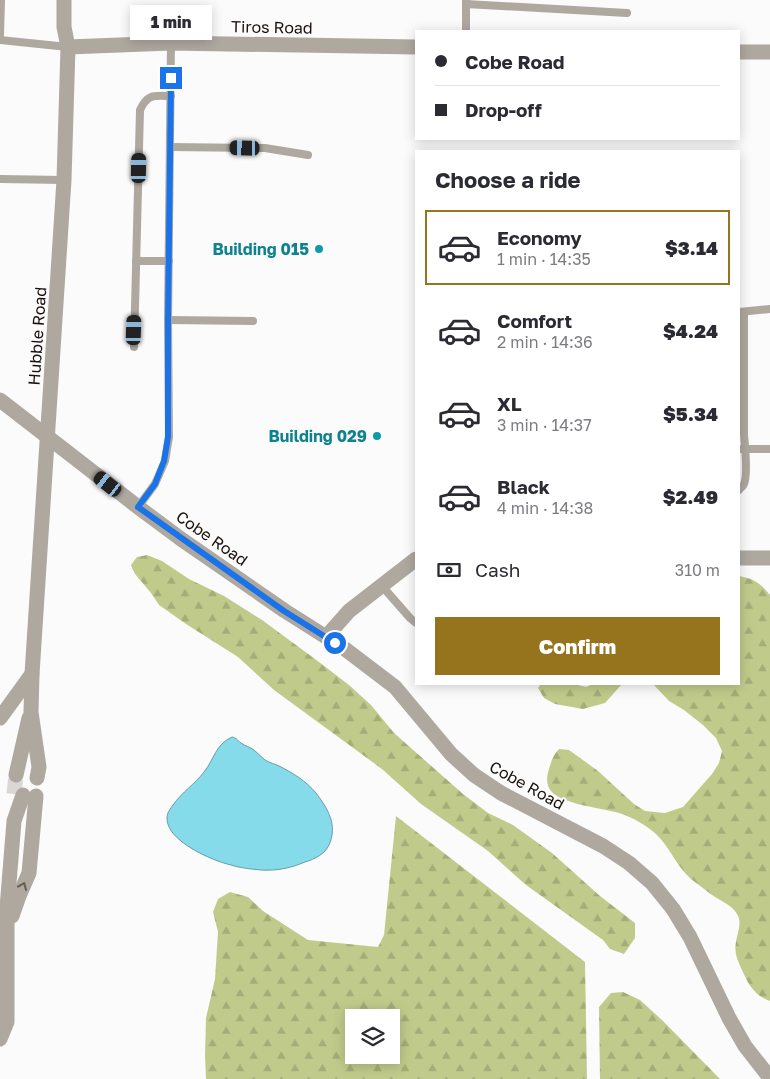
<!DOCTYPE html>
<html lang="en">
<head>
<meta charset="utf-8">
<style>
	:root { --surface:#fff; --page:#f2f2f3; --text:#2b2b33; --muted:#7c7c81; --line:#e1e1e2; --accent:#96741d }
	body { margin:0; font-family:"Golos Text",sans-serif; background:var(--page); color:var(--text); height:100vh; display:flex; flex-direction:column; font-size:19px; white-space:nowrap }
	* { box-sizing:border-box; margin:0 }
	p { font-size:16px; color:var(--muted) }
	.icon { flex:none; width:28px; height:28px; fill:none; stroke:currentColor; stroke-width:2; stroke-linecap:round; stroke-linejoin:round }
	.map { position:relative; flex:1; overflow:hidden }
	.drawer { position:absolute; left:415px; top:150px; width:325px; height:535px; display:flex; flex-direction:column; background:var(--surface); border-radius:0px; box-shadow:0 2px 12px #0003 }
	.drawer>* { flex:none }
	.top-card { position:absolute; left:415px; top:30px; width:325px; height:110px; border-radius:0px; box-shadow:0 2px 12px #0003; display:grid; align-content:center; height:110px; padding:0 20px; background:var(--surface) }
	.buttons { position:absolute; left:345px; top:1009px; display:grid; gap:10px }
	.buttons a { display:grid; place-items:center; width:55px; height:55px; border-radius:0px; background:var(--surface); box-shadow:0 2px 12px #0003; font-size:25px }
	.end { position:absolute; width:22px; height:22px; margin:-11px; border:6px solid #1a73e8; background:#fff; box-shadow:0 0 0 2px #fff }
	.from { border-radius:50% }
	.bubble { position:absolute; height:35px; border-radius:0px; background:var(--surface); box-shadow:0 2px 12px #0003; font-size:16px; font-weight:800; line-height:35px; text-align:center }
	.car { position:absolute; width:15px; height:30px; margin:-15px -8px; border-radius:6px; box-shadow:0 0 4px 1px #0007; background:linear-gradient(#222 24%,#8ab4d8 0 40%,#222 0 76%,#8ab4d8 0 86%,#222 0) }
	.top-card b { display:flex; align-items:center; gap:18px; height:48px; font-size:19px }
	.top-card b+b { border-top:1px solid var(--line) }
	.top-card i { width:12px; height:12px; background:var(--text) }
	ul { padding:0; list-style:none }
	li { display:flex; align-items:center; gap:15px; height:75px; margin:0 10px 8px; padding:0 10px; border:2px solid transparent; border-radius:0px }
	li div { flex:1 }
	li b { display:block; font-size:19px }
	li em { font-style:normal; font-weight:800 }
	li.current { border-color:var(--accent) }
	li>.icon { width:45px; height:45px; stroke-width:1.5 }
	h2 { padding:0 20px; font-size:22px; line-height:60px }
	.pay { display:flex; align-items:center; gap:12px; height:55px; padding:0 20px; font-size:19px }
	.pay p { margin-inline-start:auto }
	.button { display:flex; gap:10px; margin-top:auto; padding:10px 20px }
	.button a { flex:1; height:58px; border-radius:0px; background:var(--accent); color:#fff; font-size:20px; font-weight:800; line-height:58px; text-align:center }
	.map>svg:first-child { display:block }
</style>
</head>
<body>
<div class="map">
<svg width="770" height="1079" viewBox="0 0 770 1079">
	<defs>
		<pattern id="forest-firs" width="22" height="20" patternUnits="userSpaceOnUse" patternTransform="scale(1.25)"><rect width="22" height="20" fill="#c0cb8b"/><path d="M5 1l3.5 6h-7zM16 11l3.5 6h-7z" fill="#a4ad77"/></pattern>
	</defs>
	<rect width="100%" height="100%" fill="#fbfbfb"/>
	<g fill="url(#forest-firs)" fill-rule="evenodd">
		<polygon points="147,555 162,561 189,579 224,596 262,620 315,659 349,685 371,705 394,733 463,794 488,813 513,825 552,853 600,896 635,923 635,938 624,954 610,949 603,940 526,885 488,851 421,804 382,769 274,690 238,657 186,624 159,605 151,593 135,574 131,565 137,557"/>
		<path d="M739,576C755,579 760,583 770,595V1001C753,995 748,983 741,968C737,959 734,952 736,942C737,934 742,924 738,916C734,906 721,901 712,895C705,890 698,884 691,879C676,866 670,847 656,834C646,825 632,817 619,813C603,808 556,804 549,788C546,782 547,775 549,769C551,762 553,755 559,749L569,750L598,771L634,804L645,811L665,813L683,807L712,774L719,763L722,751L716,738L703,725L684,710L669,701L653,684H739Z"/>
		<polygon points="541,684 574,684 586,687 593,684 622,684 605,703 583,709 555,704 544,698 538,688"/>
		<path d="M396,816L585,962L587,1079H206L205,1056L206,1018L215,979L218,932L213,912L218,899L230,892L248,897L263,911L294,931L308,940L378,947L384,935ZM354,1018H391V1055H354Z"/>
		<polygon points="623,992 640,1000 663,1021 720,1079 600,1079 599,1007 611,993"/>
	</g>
	<path fill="#86dbea" stroke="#669ea8" d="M232,737C237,738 237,740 241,743C245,746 250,747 254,750C258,753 261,757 265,760C270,763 275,764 279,766C293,773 306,781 316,793C328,809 338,825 329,845C325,854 315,859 305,862C291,868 277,871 261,870C251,869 240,868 231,865C213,861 166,841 167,818C167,813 170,809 173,805C182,792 195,784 204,772C215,758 215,745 232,737Z"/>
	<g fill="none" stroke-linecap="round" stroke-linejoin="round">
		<polyline stroke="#d9d8d7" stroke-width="15" stroke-dasharray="15 8" stroke-linecap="butt" points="14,794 16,775"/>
		<g stroke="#aea89f" stroke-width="8">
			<polyline points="466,4 627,13"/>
			<polyline points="466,31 466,1"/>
			<polyline points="0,35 1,0"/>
			<polyline points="0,40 68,47"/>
			<polyline points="170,147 265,148 308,155"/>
			<polyline points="0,179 64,180"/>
			<polyline points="136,261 169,261"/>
			<polyline points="739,312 770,309"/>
			<polyline points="168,320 253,321"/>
			<path d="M134,347L140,110C148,93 154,96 171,96"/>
			<polyline points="739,449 770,449"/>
			<path d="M739,490C741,487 743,487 744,484C748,475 745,445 744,435V312"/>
			<polyline points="138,507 155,484 165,461 169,437 168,320 171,43"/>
			<polyline points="382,586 410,618 416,623"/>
		</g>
		<g stroke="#aea89f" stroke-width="15">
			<polyline points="68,47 171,43 416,47"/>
			<polyline points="739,52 770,52"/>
			<polyline points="0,400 138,507 181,539 285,611 345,649 395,687 451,754 474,775 501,793 603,846 629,863 652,883 673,909 690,937 729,1018 745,1046 770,1078"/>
			<polyline points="739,558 770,558"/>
			<polyline points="326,637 349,611 416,559"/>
			<polyline points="0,718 32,674"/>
			<polyline points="16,775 29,718"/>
			<polyline points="37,778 39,767 31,712 32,674 64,180 68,47 64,27 64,0"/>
			<polyline points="12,916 19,896 29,873 36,796"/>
			<polyline points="0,1039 7,1022 7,908 14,821 23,795"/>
		</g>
	</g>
	<defs><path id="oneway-chevron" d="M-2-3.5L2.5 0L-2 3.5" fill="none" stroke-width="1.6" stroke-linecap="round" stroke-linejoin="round" transform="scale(1.25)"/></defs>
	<use stroke="#645c56" href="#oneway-chevron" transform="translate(23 886) rotate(-67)"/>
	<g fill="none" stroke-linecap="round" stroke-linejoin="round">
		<polyline stroke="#1a73e8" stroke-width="6" points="171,78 168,320 168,437 164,461 155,484 138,507 284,611 335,643"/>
	</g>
	<g fill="#0f9aa8" stroke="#fbfbfb" stroke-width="2">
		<circle cx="319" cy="249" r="5"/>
		<circle cx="377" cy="436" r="5"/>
	</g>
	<g text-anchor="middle" stroke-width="4" stroke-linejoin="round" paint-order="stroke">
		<g font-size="16" fill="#1a110d" stroke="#fbfbfb">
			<text transform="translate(272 27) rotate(1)" y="6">Tiros Road</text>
			<text transform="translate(37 336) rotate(-86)" y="6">Hubble Road</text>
			<text transform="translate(212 538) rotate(35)" y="6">Cobe Road</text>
			<text transform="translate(527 785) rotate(29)" y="6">Cobe Road</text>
		</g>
		<g font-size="16" font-weight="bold" fill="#0d838f" stroke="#fbfbfb" text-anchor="end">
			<text x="309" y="255">Building 015</text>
			<text x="367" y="442">Building 029</text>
		</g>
	</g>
</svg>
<div class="buttons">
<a><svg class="icon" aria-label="layers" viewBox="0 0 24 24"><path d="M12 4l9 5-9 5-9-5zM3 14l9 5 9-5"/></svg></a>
</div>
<i class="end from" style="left:335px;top:643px"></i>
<i class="end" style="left:171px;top:78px"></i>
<div class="bubble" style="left:130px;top:5px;width:82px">1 min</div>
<i class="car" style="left:245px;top:148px;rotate:271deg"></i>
<i class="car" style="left:139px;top:168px;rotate:1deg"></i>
<i class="car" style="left:134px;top:330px;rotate:2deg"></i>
<i class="car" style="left:108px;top:484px;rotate:308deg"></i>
<div class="top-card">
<b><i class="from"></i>Cobe Road</b>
<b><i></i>Drop-off</b>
</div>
<section class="drawer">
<h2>Choose a ride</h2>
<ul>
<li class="current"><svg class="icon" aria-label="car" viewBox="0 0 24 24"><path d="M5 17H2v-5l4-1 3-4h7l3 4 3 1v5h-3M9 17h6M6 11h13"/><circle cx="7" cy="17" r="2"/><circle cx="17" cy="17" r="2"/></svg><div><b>Economy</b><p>1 min · 14:35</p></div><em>$3.14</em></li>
<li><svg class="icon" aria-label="car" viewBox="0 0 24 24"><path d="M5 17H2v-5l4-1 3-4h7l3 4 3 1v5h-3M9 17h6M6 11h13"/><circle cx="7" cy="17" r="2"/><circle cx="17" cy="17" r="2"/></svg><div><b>Comfort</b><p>2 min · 14:36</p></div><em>$4.24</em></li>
<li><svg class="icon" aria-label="car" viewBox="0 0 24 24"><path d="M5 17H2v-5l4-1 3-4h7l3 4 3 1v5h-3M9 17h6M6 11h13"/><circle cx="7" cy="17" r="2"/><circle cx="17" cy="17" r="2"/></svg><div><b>XL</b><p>3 min · 14:37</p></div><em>$5.34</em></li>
<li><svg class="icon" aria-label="car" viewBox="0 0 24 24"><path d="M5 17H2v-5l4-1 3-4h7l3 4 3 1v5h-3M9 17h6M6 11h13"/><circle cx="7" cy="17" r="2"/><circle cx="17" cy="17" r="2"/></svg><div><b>Black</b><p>4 min · 14:38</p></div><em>$2.49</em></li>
</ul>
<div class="pay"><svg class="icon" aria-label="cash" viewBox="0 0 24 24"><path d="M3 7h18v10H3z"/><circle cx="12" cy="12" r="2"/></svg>Cash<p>310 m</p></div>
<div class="button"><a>Confirm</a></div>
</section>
</div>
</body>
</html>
